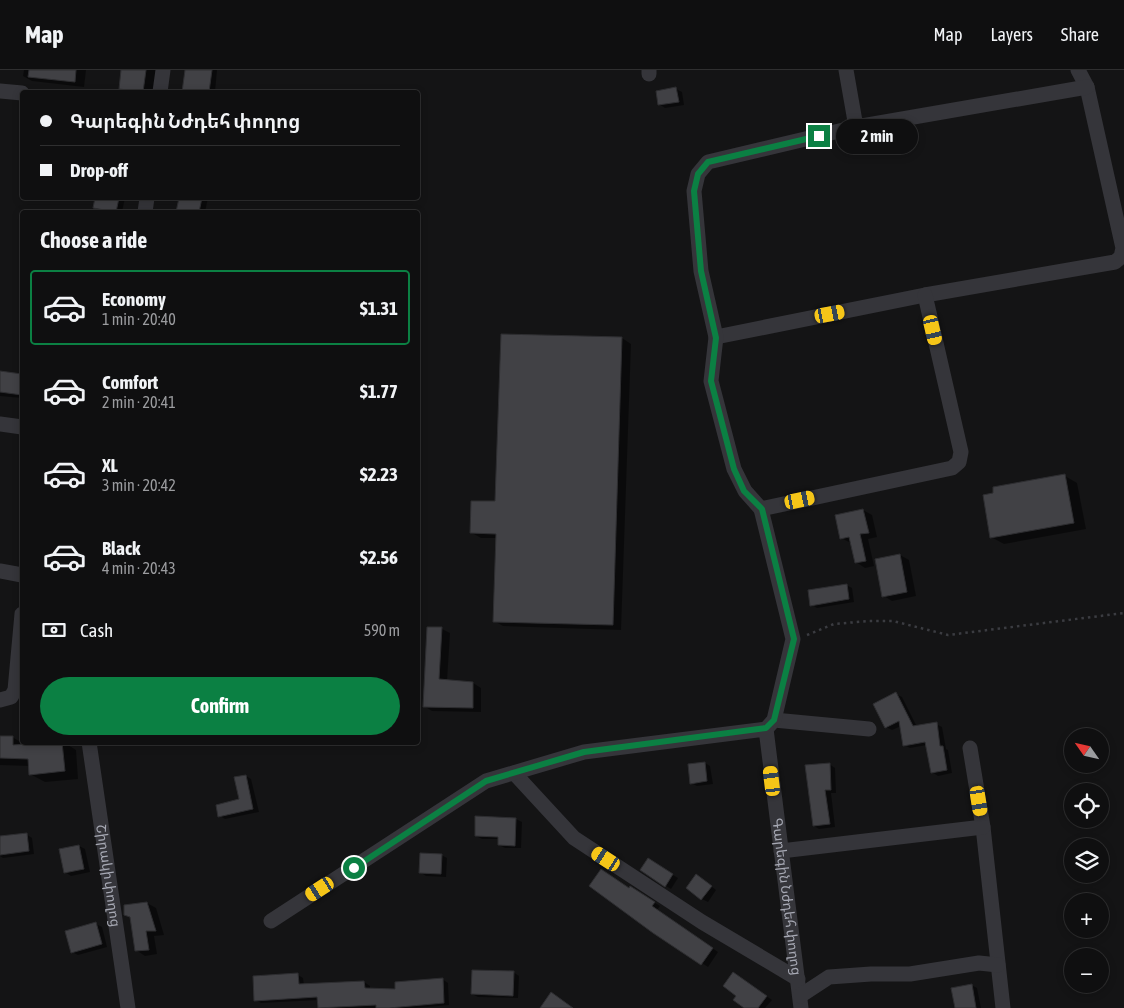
<!DOCTYPE html>
<html lang="en">
<head>
<meta charset="utf-8">
<style>
	:root { --surface:#0f0f10; --page:#1d1d1e; --text:#f1f3f6; --muted:#9b9c9f; --line:#2f2f30; --accent:#0b8043 }
	body { margin:0; font-family:"Asap Condensed","Noto Sans Armenian",sans-serif; background:var(--page); color:var(--text); height:100vh; display:flex; flex-direction:column; font-size:19px; white-space:nowrap }
	* { box-sizing:border-box; margin:0 }
	p { font-size:16px; color:var(--muted) }
	.icon { flex:none; width:28px; height:28px; fill:none; stroke:currentColor; stroke-width:2; stroke-linecap:round; stroke-linejoin:round }
	.map { position:relative; flex:1; overflow:hidden }
	.details { position:absolute; left:20px; top:140px; width:400px; height:535px; display:flex; flex-direction:column; background:var(--surface); border-radius:5px; box-shadow:0 2px 8px #0003,0 0 0 1px var(--line) }
	.details>* { flex:none }
	.hud { position:absolute; left:20px; top:20px; width:400px; height:110px; border-radius:5px; box-shadow:0 2px 8px #0003,0 0 0 1px var(--line); display:grid; align-content:center; height:110px; padding:0 20px; background:var(--surface) }
	.needle { width:32px; rotate:304deg }
	.controls { position:absolute; left:1064px; top:658px; display:grid; gap:10px }
	.controls a { display:grid; place-items:center; width:45px; height:45px; border-radius:50%; background:var(--surface); box-shadow:0 2px 8px #0003,0 0 0 1px var(--line); font-size:25px }
	.end { position:absolute; width:22px; height:22px; margin:-11px; border:6px solid #0b8043; background:#fff; box-shadow:0 0 0 2px #fff }
	.from { border-radius:50% }
	.bubble { position:absolute; height:35px; border-radius:18px; background:var(--surface); box-shadow:0 2px 8px #0003,0 0 0 1px var(--line); font-size:16px; font-weight:700; line-height:35px; text-align:center }
	.car { position:absolute; width:15px; height:30px; margin:-15px -8px; border-radius:6px; box-shadow:0 0 4px 1px #0007; background:linear-gradient(#f5c518 24%,#345 0 40%,#f5c518 0 76%,#345 0 86%,#f5c518 0) }
	.hud b { display:flex; align-items:center; gap:18px; height:48px; font-size:19px }
	.hud b+b { border-top:1px solid var(--line) }
	.hud i { width:12px; height:12px; background:var(--text) }
	ul { padding:0; list-style:none }
	li { display:flex; align-items:center; gap:15px; height:75px; margin:0 10px 8px; padding:0 10px; border:2px solid transparent; border-radius:5px }
	li div { flex:1 }
	li b { display:block; font-size:19px }
	li em { font-style:normal; font-weight:700 }
	li.active { border-color:var(--accent) }
	li>.icon { width:45px; height:45px; stroke-width:1.5 }
	h2 { padding:0 20px; font-size:22px; line-height:60px }
	.pay { display:flex; align-items:center; gap:12px; height:55px; padding:0 20px; font-size:19px }
	.pay p { margin-inline-start:auto }
	.cta { display:flex; gap:10px; margin-top:auto; padding:10px 20px }
	.cta a { flex:1; height:58px; border-radius:30px; background:var(--accent); color:#fff; font-size:20px; font-weight:700; line-height:58px; text-align:center }
	header { display:flex; align-items:center; gap:30px; box-sizing:border-box; height:70px; padding:0 25px; background:var(--surface); border-bottom:1px solid var(--line) }
	header strong { font-size:24px }
	nav { display:flex; gap:28px; margin-inline-start:auto; font-size:18px }
	.map>svg:first-child { display:block }
</style>
</head>
<body>
<header>
<strong>Map</strong>
<nav><a>Map</a><a>Layers</a><a>Share</a></nav>
</header>
<div class="map">
<svg width="1124" height="938" viewBox="0 0 1124 938">
	<rect width="100%" height="100%" fill="#141415"/>
	<g fill="#0007">
		<polygon points="24,0 86,0 84,17 32,11 23,6"/>
		<polygon points="122,0 158,0 156,22 128,22 120,18"/>
		<polygon points="186,0 217,0 215,22 184,22"/>
		<polygon points="676,19 682,22 684,35 665,38 659,34"/>
		<polygon points="96,128 125,128 122,142 100,141 94,137"/>
		<polygon points="180,128 208,128 205,142 178,142"/>
		<polygon points="622,268 631,274 621,560 503,556 494,551 497,468 481,468 472,463"/>
		<polygon points="0,303 22,305 22,328 0,326"/>
		<polygon points="1065,406 1077,413 1086,459 1004,474 991,467"/>
		<polygon points="863,440 872,445 877,467 868,469 874,496 865,498 856,492 851,473 841,468 836,446"/>
		<polygon points="900,485 909,490 916,526 892,531 884,526"/>
		<polygon points="846,515 852,518 854,532 817,538 812,535"/>
		<polygon points="442,559 450,563 447,611 473,613 481,618 481,642 432,641 424,636"/>
		<polygon points="896,624 902,627 917,657 936,654 942,657 946,679 948,680 952,703 938,706 932,702 927,675 910,678 904,675 901,656 892,660 886,657"/>
		<polygon points="0,667 12,667 26,675 63,672 76,680 78,709 45,712 30,704 30,696 0,695"/>
		<polygon points="705,693 710,696 713,714 697,716 691,713"/>
		<polygon points="829,694 835,698 836,723 831,723 835,757 819,759 814,756"/>
		<polygon points="246,706 251,709 259,742 225,749 220,746 241,730"/>
		<polygon points="516,749 522,752 521,778 505,778 499,775 499,769 482,769 476,766"/>
		<polygon points="26,764 32,768 34,784 3,788 0,786 0,768"/>
		<polygon points="79,776 85,779 90,802 71,806 65,802 60,780"/>
		<polygon points="441,785 447,788 446,807 426,806 420,802"/>
		<polygon points="648,790 678,808 671,819 666,816"/>
		<polygon points="702,809 716,820 708,832 702,829"/>
		<polygon points="629,820 636,821 660,836 657,840 718,882 708,897 654,862"/>
		<polygon points="147,833 156,838 164,865 154,866 157,884 145,886 136,880 132,848 125,845"/>
		<polygon points="96,854 102,857 107,877 78,885 72,882"/>
		<polygon points="513,902 519,906 518,928 478,927 472,924"/>
		<polygon points="298,905 303,908 304,915 364,912 370,916 370,919 397,920 442,909 448,913 449,935 417,938 321,938 319,937 319,930 261,933 256,930"/>
		<polygon points="739,907 772,930 765,938 746,938 738,926"/>
		<polygon points="971,915 977,918 981,938 956,938"/>
	</g>
	<g fill="#414145" stroke="#2e2e31">
		<polygon points="29,0 76,0 75,12 28,7"/>
		<polygon points="121,0 146,0 143,22 119,19"/>
		<polygon points="185,0 212,0 209,22 182,22"/>
		<polygon points="676,17 679,32 658,35 656,21"/>
		<polygon points="95,128 119,128 116,142 93,138"/>
		<polygon points="179,128 202,128 199,142 176,142"/>
		<polygon points="501,264 622,267 613,555 493,552 496,464 470,463 471,431 495,431"/>
		<polygon points="0,301 22,304 22,325 0,322"/>
		<polygon points="1065,404 1074,453 990,468 983,425 993,423 993,417"/>
		<polygon points="863,439 869,463 860,464 866,491 855,493 849,467 840,469 835,445"/>
		<polygon points="900,484 907,522 882,527 875,489"/>
		<polygon points="847,514 849,529 810,536 808,520"/>
		<polygon points="427,557 442,557 439,609 473,612 473,638 423,637"/>
		<polygon points="896,622 913,656 937,652 940,676 943,676 947,700 931,703 925,672 903,676 899,651 885,658 873,634"/>
		<polygon points="0,666 13,666 13,675 62,672 65,701 29,705 28,689 0,688"/>
		<polygon points="705,692 707,711 690,714 688,694"/>
		<polygon points="830,693 831,720 825,720 830,754 813,756 805,695"/>
		<polygon points="246,705 253,739 218,747 216,735 239,729 234,707"/>
		<polygon points="475,746 516,748 515,776 498,775 498,767 475,766"/>
		<polygon points="27,763 29,781 0,785 0,766"/>
		<polygon points="79,775 84,799 64,803 59,779"/>
		<polygon points="420,783 442,784 441,804 419,803"/>
		<polygon points="648,788 673,804 665,817 640,800"/>
		<polygon points="601,799 629,818 630,816 655,832 652,836 713,878 701,895 653,863 589,816"/>
		<polygon points="696,804 712,816 701,830 686,818"/>
		<polygon points="147,832 156,861 146,861 149,880 135,881 130,847 124,845 124,835"/>
		<polygon points="96,852 102,874 71,883 65,861"/>
		<polygon points="472,900 514,901 513,926 471,924"/>
		<polygon points="733,902 767,926 758,938 744,938 733,930 736,926 723,916"/>
		<polygon points="298,903 299,914 364,911 365,918 395,919 395,912 443,908 444,933 389,938 376,938 376,935 318,938 317,927 254,931 253,906"/>
		<polygon points="972,914 976,938 955,938 951,918"/>
		<polygon points="551,922 573,938 540,938"/>
	</g>
	<g fill="none" stroke-linecap="round" stroke-linejoin="round">
		<polyline stroke="#3b3c41" stroke-width="2.5" stroke-dasharray="2.5 4" stroke-linecap="butt" points="807,565 834,554 869,551 893,551 948,565 1124,543"/>
		<g stroke="#35353a" stroke-width="15">
			<polyline points="846,0 856,57"/>
			<polyline points="649,4 649,0"/>
			<polyline points="0,21 22,23"/>
			<polyline points="160,22 163,0"/>
			<polyline points="145,142 147,128"/>
			<polyline points="716,267 925,225 1115,192 1121,187 1123,178 1087,17 1078,0"/>
			<polyline points="0,354 22,357"/>
			<polyline points="761,439 745,421 734,399 711,311 716,267 701,201 694,121 698,104 708,92 856,57 1087,17"/>
			<polyline points="0,501 22,505"/>
			<polyline points="0,630 11,627 15,620 22,544"/>
			<polyline points="774,650 869,659"/>
			<polyline points="766,659 774,650 793,569 761,439 952,398 959,392 961,382 925,225"/>
			<path id="s1" d="M89,672L128,938"/>
			<polyline points="970,678 983,757 1003,938"/>
			<polyline points="514,703 574,768 702,852 798,909"/>
			<polyline points="781,781 983,757"/>
			<path id="s2" d="M271,851L486,711L584,682L766,659L801,938"/>
			<polyline points="800,926 829,907 871,904 910,904 979,893 998,895"/>
		</g>
	</g>
	<g fill="none" stroke-linecap="round" stroke-linejoin="round">
		<polyline stroke="#0b8043" stroke-width="6" points="354,798 486,711 584,682 766,658 774,650 794,569 762,439 744,421 734,399 711,311 716,268 701,201 694,121 698,104 708,92 819,66"/>
	</g>
	<g text-anchor="middle" stroke-width="4" stroke-linejoin="round" paint-order="stroke">
		<g font-size="14" fill="#a7a9b4" stroke="#0f0f10">
			<text dy="5" stroke="none"><textPath href="#s1" startOffset="135">Շիրակի փողոց</textPath></text>
			<text dy="5" stroke="none"><textPath href="#s2" startOffset="711">Գարեգին Նժդեհ փողոց</textPath></text>
		</g>
	</g>
</svg>
<div class="controls">
<a><svg class="needle" viewBox="-14 -14 28 28"><path d="M0-13l5 13h-10z" fill="#e53935"/><path d="M0 13l5-13h-10z" fill="#9b9c9f"/></svg></a>
<a><svg class="icon" aria-label="locate" viewBox="0 0 24 24"><circle cx="12" cy="12" r="6"/><path d="M12 2v4M12 18v4M2 12h4M18 12h4"/></svg></a>
<a><svg class="icon" aria-label="layers" viewBox="0 0 24 24"><path d="M12 4l9 5-9 5-9-5zM3 14l9 5 9-5"/></svg></a>
<a>+</a>
<a>−</a>
</div>
<i class="end from" style="left:354px;top:798px"></i>
<i class="end" style="left:819px;top:66px"></i>
<div class="bubble" style="left:836px;top:49px;width:82px">2 min</div>
<i class="car" style="left:830px;top:244px;rotate:79deg"></i>
<i class="car" style="left:933px;top:260px;rotate:167deg"></i>
<i class="car" style="left:800px;top:430px;rotate:78deg"></i>
<i class="car" style="left:772px;top:711px;rotate:353deg"></i>
<i class="car" style="left:979px;top:731px;rotate:171deg"></i>
<i class="car" style="left:606px;top:789px;rotate:303deg"></i>
<i class="car" style="left:320px;top:819px;rotate:237deg"></i>
<div class="hud">
<b><i class="from"></i>Գարեգին Նժդեհ փողոց</b>
<b><i></i>Drop-off</b>
</div>
<section class="details">
<h2>Choose a ride</h2>
<ul>
<li class="active"><svg class="icon" aria-label="car" viewBox="0 0 24 24"><path d="M5 17H2v-5l4-1 3-4h7l3 4 3 1v5h-3M9 17h6M6 11h13"/><circle cx="7" cy="17" r="2"/><circle cx="17" cy="17" r="2"/></svg><div><b>Economy</b><p>1 min · 20:40</p></div><em>$1.31</em></li>
<li><svg class="icon" aria-label="car" viewBox="0 0 24 24"><path d="M5 17H2v-5l4-1 3-4h7l3 4 3 1v5h-3M9 17h6M6 11h13"/><circle cx="7" cy="17" r="2"/><circle cx="17" cy="17" r="2"/></svg><div><b>Comfort</b><p>2 min · 20:41</p></div><em>$1.77</em></li>
<li><svg class="icon" aria-label="car" viewBox="0 0 24 24"><path d="M5 17H2v-5l4-1 3-4h7l3 4 3 1v5h-3M9 17h6M6 11h13"/><circle cx="7" cy="17" r="2"/><circle cx="17" cy="17" r="2"/></svg><div><b>XL</b><p>3 min · 20:42</p></div><em>$2.23</em></li>
<li><svg class="icon" aria-label="car" viewBox="0 0 24 24"><path d="M5 17H2v-5l4-1 3-4h7l3 4 3 1v5h-3M9 17h6M6 11h13"/><circle cx="7" cy="17" r="2"/><circle cx="17" cy="17" r="2"/></svg><div><b>Black</b><p>4 min · 20:43</p></div><em>$2.56</em></li>
</ul>
<div class="pay"><svg class="icon" aria-label="cash" viewBox="0 0 24 24"><path d="M3 7h18v10H3z"/><circle cx="12" cy="12" r="2"/></svg>Cash<p>590 m</p></div>
<div class="cta"><a>Confirm</a></div>
</section>
</div>
</body>
</html>
